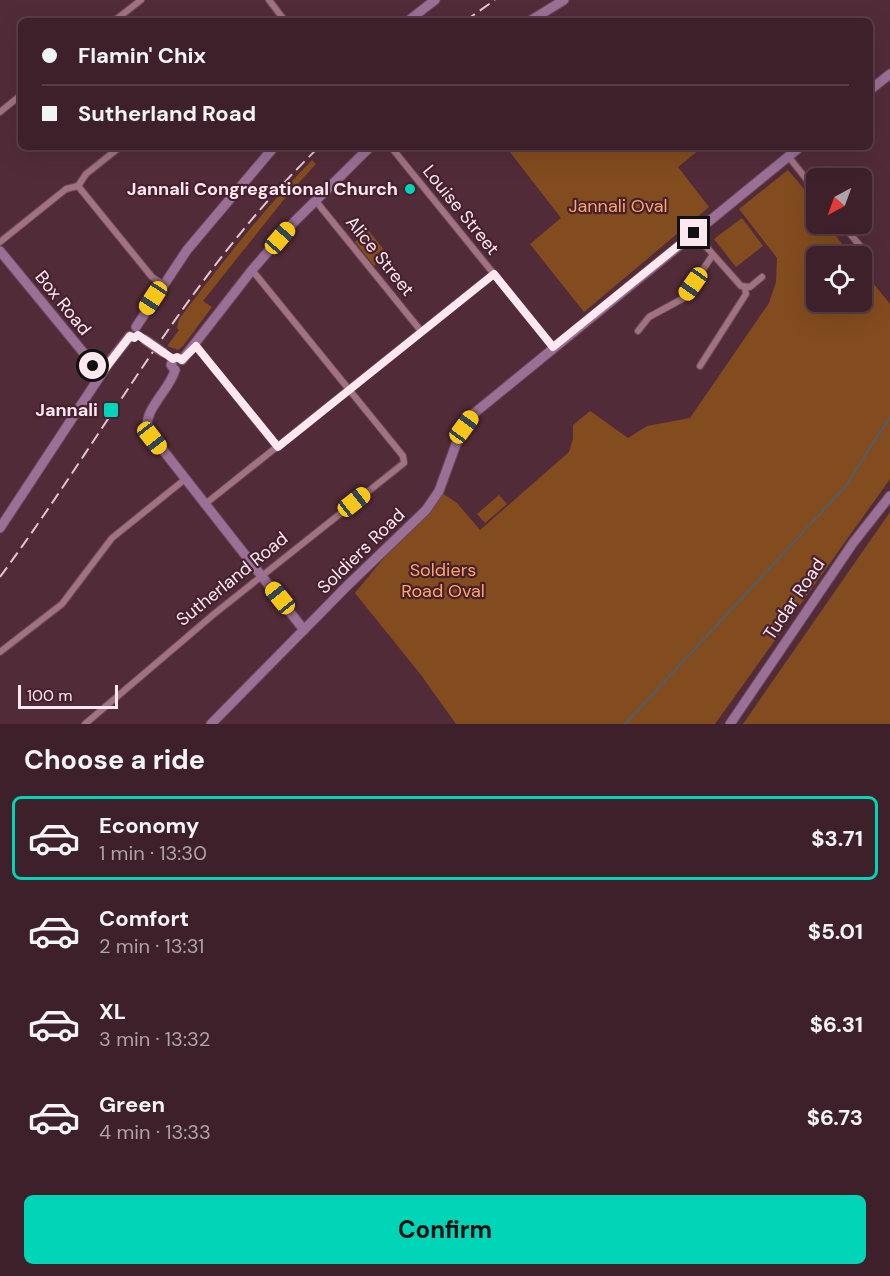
<!DOCTYPE html>
<html lang="en">
<head>
<meta charset="utf-8">
<style>
	:root { --surface:#3e202b; --page:#492d37; --text:#f1f3f6; --muted:#ada3a9; --line:#573e47; --accent:#00d5b7 }
	body { margin:0; font-family:"DM Sans",sans-serif; background:var(--page); color:var(--text); height:100vh; display:flex; flex-direction:column; font-size:22px; white-space:nowrap }
	* { box-sizing:border-box; margin:0 }
	p { font-size:20px; color:var(--muted) }
	.icon { flex:none; width:33px; height:33px; fill:none; stroke:currentColor; stroke-width:2; stroke-linecap:round; stroke-linejoin:round }
	.map { position:relative; height:724px; overflow:hidden }
	.sheet { display:flex; flex-direction:column; background:var(--surface); flex:1 }
	.sheet>* { flex:none }
	.banner { position:absolute; left:18px; top:18px; width:855px; height:132px; border-radius:9px; box-shadow:0 6px 24px #0002,0 0 0 2px var(--line); display:grid; align-content:center; height:132px; padding:0 24px; background:var(--surface) }
	.needle { width:39px; rotate:221deg }
	.tools { position:absolute; left:806px; top:168px; display:grid; gap:12px }
	.tools a { display:grid; place-items:center; width:66px; height:66px; border-radius:9px; background:var(--surface); box-shadow:0 6px 24px #0002,0 0 0 2px var(--line); font-size:30px }
	.scale { position:absolute; left:18px; bottom:15px; width:100px; box-sizing:border-box; padding-left:6px; border:3px solid #fee8ef; border-top:0; font-size:16px; line-height:21px; white-space:nowrap; color:#fee8ef; -webkit-text-stroke:4px #47202f; paint-order:stroke }
	.end { position:absolute; width:27px; height:27px; margin:-14px; border:8px solid #fee8ef; background:#111; box-shadow:0 0 0 3px #111 }
	.from { border-radius:50% }
	.car { position:absolute; width:18px; height:36px; margin:-18px -9px; border-radius:8px; box-shadow:0 0 4px 2px #0007; background:linear-gradient(#f5c518 24%,#345 0 40%,#f5c518 0 76%,#345 0 86%,#f5c518 0) }
	.banner b { display:flex; align-items:center; gap:21px; height:57px; font-size:22px }
	.banner b+b { border-top:2px solid var(--line) }
	.banner i { width:15px; height:15px; background:var(--text) }
	ul { padding:0; list-style:none }
	li { display:flex; align-items:center; gap:18px; height:84px; margin:0 12px 9px; padding:0 12px; border:3px solid transparent; border-radius:9px }
	li div { flex:1 }
	li b { display:block; font-size:22px }
	li em { font-style:normal; font-weight:700 }
	li.current { border-color:var(--accent) }
	li>.icon { width:54px; height:54px; stroke-width:1.5 }
	h2 { padding:0 24px; font-size:27px; line-height:72px }
	.action { display:flex; gap:12px; margin-top:auto; padding:12px 24px }
	.action a { flex:1; height:69px; border-radius:9px; background:var(--accent); color:#111; font-size:24px; font-weight:700; line-height:69px; text-align:center }
	.map>svg:first-child { display:block }
</style>
</head>
<body>
<div class="map">
<svg width="890" height="724" viewBox="0 0 890 724">
	<rect width="100%" height="100%" fill="#522b39"/>
	<g fill="#834c1e">
		<polygon points="506,147 703,147 678,167 709,207 584,312 530,244 561,218"/>
		<path d="M312,160L316,164L285,198L203,301L212,307L183,346L178,350L167,346L179,330L177,328L179,319C221,264 263,210 312,160Z"/>
		<polygon points="788,170 816,203 816,224 827,224 851,256 816,256 816,302 861,302 861,268 890,304 890,479 715,724 456,724 421,675 355,593 439,491 457,503 480,530 569,452 573,439 573,425 590,411 628,438 647,426 690,418 769,303 776,282 777,258 739,209"/>
		<polygon points="742,218 763,246 736,267 714,239"/>
		<polygon points="369,231 388,255 374,266 355,242"/>
		<polygon points="499,495 507,504 485,523 477,514"/>
		<polygon points="890,512 890,724 743,724"/>
	</g>
	<g fill="none" stroke-linecap="round" stroke-linejoin="round">
		<polyline stroke="#4d5e6e" stroke-width="2" points="625,724 845,487 890,417"/>
		<defs>
			<g id="street">
				<polyline points="269,0 285,21"/>
				<polyline points="114,21 141,0"/>
				<polyline points="0,112 21,95"/>
				<polyline points="391,147 553,347"/>
				<polyline points="788,156 816,191"/>
				<polyline points="78,186 152,277 163,284"/>
				<polyline points="78,186 86,174 120,147"/>
				<polyline points="315,200 421,331"/>
				<polyline points="842,224 861,247"/>
				<polyline points="694,233 741,286 750,287 762,277"/>
				<polyline points="0,242 66,189 78,186"/>
				<polyline points="638,331 649,317 684,298 712,256"/>
				<polyline points="196,346 277,447"/>
				<polyline points="700,366 746,294 745,288"/>
				<polyline points="204,505 493,274"/>
				<polyline points="0,652 62,604 112,538 184,480"/>
				<polyline points="85,724 214,614 404,463 403,456 252,270"/>
			</g>
			<g id="secondary">
				<polyline points="408,21 435,0"/>
				<polyline points="530,21 564,0"/>
				<polyline points="870,90 890,74"/>
				<polyline points="0,251 101,374"/>
				<polyline points="136,327 187,250 274,147"/>
				<polyline points="173,359 171,365 175,370"/>
				<polyline points="182,360 252,270 294,222 370,147"/>
				<path d="M175,370C170,390 142,410 148,431L304,630"/>
				<polyline points="0,528 110,361 130,336"/>
				<polyline points="211,724 348,585 426,510 439,491 459,436 472,415 800,147"/>
				<polyline points="730,724 853,543 890,496"/>
			</g>
		</defs>
		<use href="#street" stroke="#6a4956" stroke-width="8"/>
		<use href="#secondary" stroke="#6a4956" stroke-width="11"/>
		<use href="#street" stroke="#a17282" stroke-width="6"/>
		<use href="#secondary" stroke="#9a7097" stroke-width="9"/>
		<g stroke="#e0c7cf" stroke-width="2" stroke-dasharray="12 6" stroke-linecap="butt">
			<polyline points="465,21 495,0"/>
			<path d="M0,577C106,433 190,272 319,147"/>
		</g>
		<defs>
			<polyline id="secondary-bridge" points="144,339 164,353"/>
		</defs>
		<use href="#secondary-bridge" stroke="#6a4956" stroke-width="11" stroke-linecap="butt"/>
		<use href="#secondary-bridge" stroke="#9a7097" stroke-width="9"/>
	</g>
	<g fill="none" stroke-linecap="round" stroke-linejoin="round">
		<polyline stroke="#fee8ef" stroke-width="8" points="93,366 101,374 130,336 134,338 138,335 173,359 177,357 182,360 196,346 278,447 494,274 553,347 694,233"/>
	</g>
	<g fill="#00d5b7" stroke="#47202f" stroke-width="2">
		<circle cx="410" cy="189" r="6"/>
		<rect x="103" y="402" width="16" height="16" rx="3"/>
	</g>
	<g text-anchor="middle" stroke-width="4.5" stroke-linejoin="round" paint-order="stroke">
		<g font-size="18" font-weight="bold" fill="#fee8ef" stroke="#47202f" text-anchor="end">
			<text x="398" y="195">Jannali Congregational Church</text>
			<text x="98" y="416">Jannali</text>
		</g>
		<g font-size="18" fill="#fea865" stroke="#47202f">
			<text x="618" y="212">Jannali Oval</text>
			<text x="443" y="576">Soldiers<tspan x="443" dy="21">Road Oval</tspan></text>
		</g>
		<g font-size="18" fill="#fee8ef" stroke="#47202f">
			<text transform="translate(461 210) rotate(51)" y="6">Louise Street</text>
			<text transform="translate(380 256) rotate(51)" y="6">Alice Street</text>
			<text transform="translate(63 303) rotate(51)" y="6">Box Road</text>
			<text transform="translate(361 551) rotate(-44)" y="6">Soldiers Road</text>
			<text transform="translate(232 579) rotate(-39)" y="6">Sutherland Road</text>
			<text transform="translate(794 599) rotate(-56)" y="6">Tudar Road</text>
		</g>
	</g>
</svg>
<div class="tools">
<a><svg class="needle" viewBox="-14 -14 28 28"><path d="M0-13l5 13h-10z" fill="#e53935"/><path d="M0 13l5-13h-10z" fill="#ada3a9"/></svg></a>
<a><svg class="icon" aria-label="locate" viewBox="0 0 24 24"><circle cx="12" cy="12" r="6"/><path d="M12 2v4M12 18v4M2 12h4M18 12h4"/></svg></a>
</div>
<div class="scale">100 m</div>
<i class="end from" style="left:93px;top:366px"></i>
<i class="end" style="left:694px;top:233px"></i>
<i class="car" style="left:280px;top:238px;rotate:41deg"></i>
<i class="car" style="left:693px;top:284px;rotate:215deg"></i>
<i class="car" style="left:153px;top:298px;rotate:213deg"></i>
<i class="car" style="left:464px;top:427px;rotate:36deg"></i>
<i class="car" style="left:152px;top:438px;rotate:142deg"></i>
<i class="car" style="left:354px;top:502px;rotate:52deg"></i>
<i class="car" style="left:280px;top:598px;rotate:321deg"></i>
<div class="banner">
<b><i class="from"></i>Flamin' Chix</b>
<b><i></i>Sutherland Road</b>
</div>
</div>
<section class="sheet">
<h2>Choose a ride</h2>
<ul>
<li class="current"><svg class="icon" aria-label="car" viewBox="0 0 24 24"><path d="M5 17H2v-5l4-1 3-4h7l3 4 3 1v5h-3M9 17h6M6 11h13"/><circle cx="7" cy="17" r="2"/><circle cx="17" cy="17" r="2"/></svg><div><b>Economy</b><p>1 min · 13:30</p></div><em>$3.71</em></li>
<li><svg class="icon" aria-label="car" viewBox="0 0 24 24"><path d="M5 17H2v-5l4-1 3-4h7l3 4 3 1v5h-3M9 17h6M6 11h13"/><circle cx="7" cy="17" r="2"/><circle cx="17" cy="17" r="2"/></svg><div><b>Comfort</b><p>2 min · 13:31</p></div><em>$5.01</em></li>
<li><svg class="icon" aria-label="car" viewBox="0 0 24 24"><path d="M5 17H2v-5l4-1 3-4h7l3 4 3 1v5h-3M9 17h6M6 11h13"/><circle cx="7" cy="17" r="2"/><circle cx="17" cy="17" r="2"/></svg><div><b>XL</b><p>3 min · 13:32</p></div><em>$6.31</em></li>
<li><svg class="icon" aria-label="car" viewBox="0 0 24 24"><path d="M5 17H2v-5l4-1 3-4h7l3 4 3 1v5h-3M9 17h6M6 11h13"/><circle cx="7" cy="17" r="2"/><circle cx="17" cy="17" r="2"/></svg><div><b>Green</b><p>4 min · 13:33</p></div><em>$6.73</em></li>
</ul>
<div class="action"><a>Confirm</a></div>
</section>
</body>
</html>
